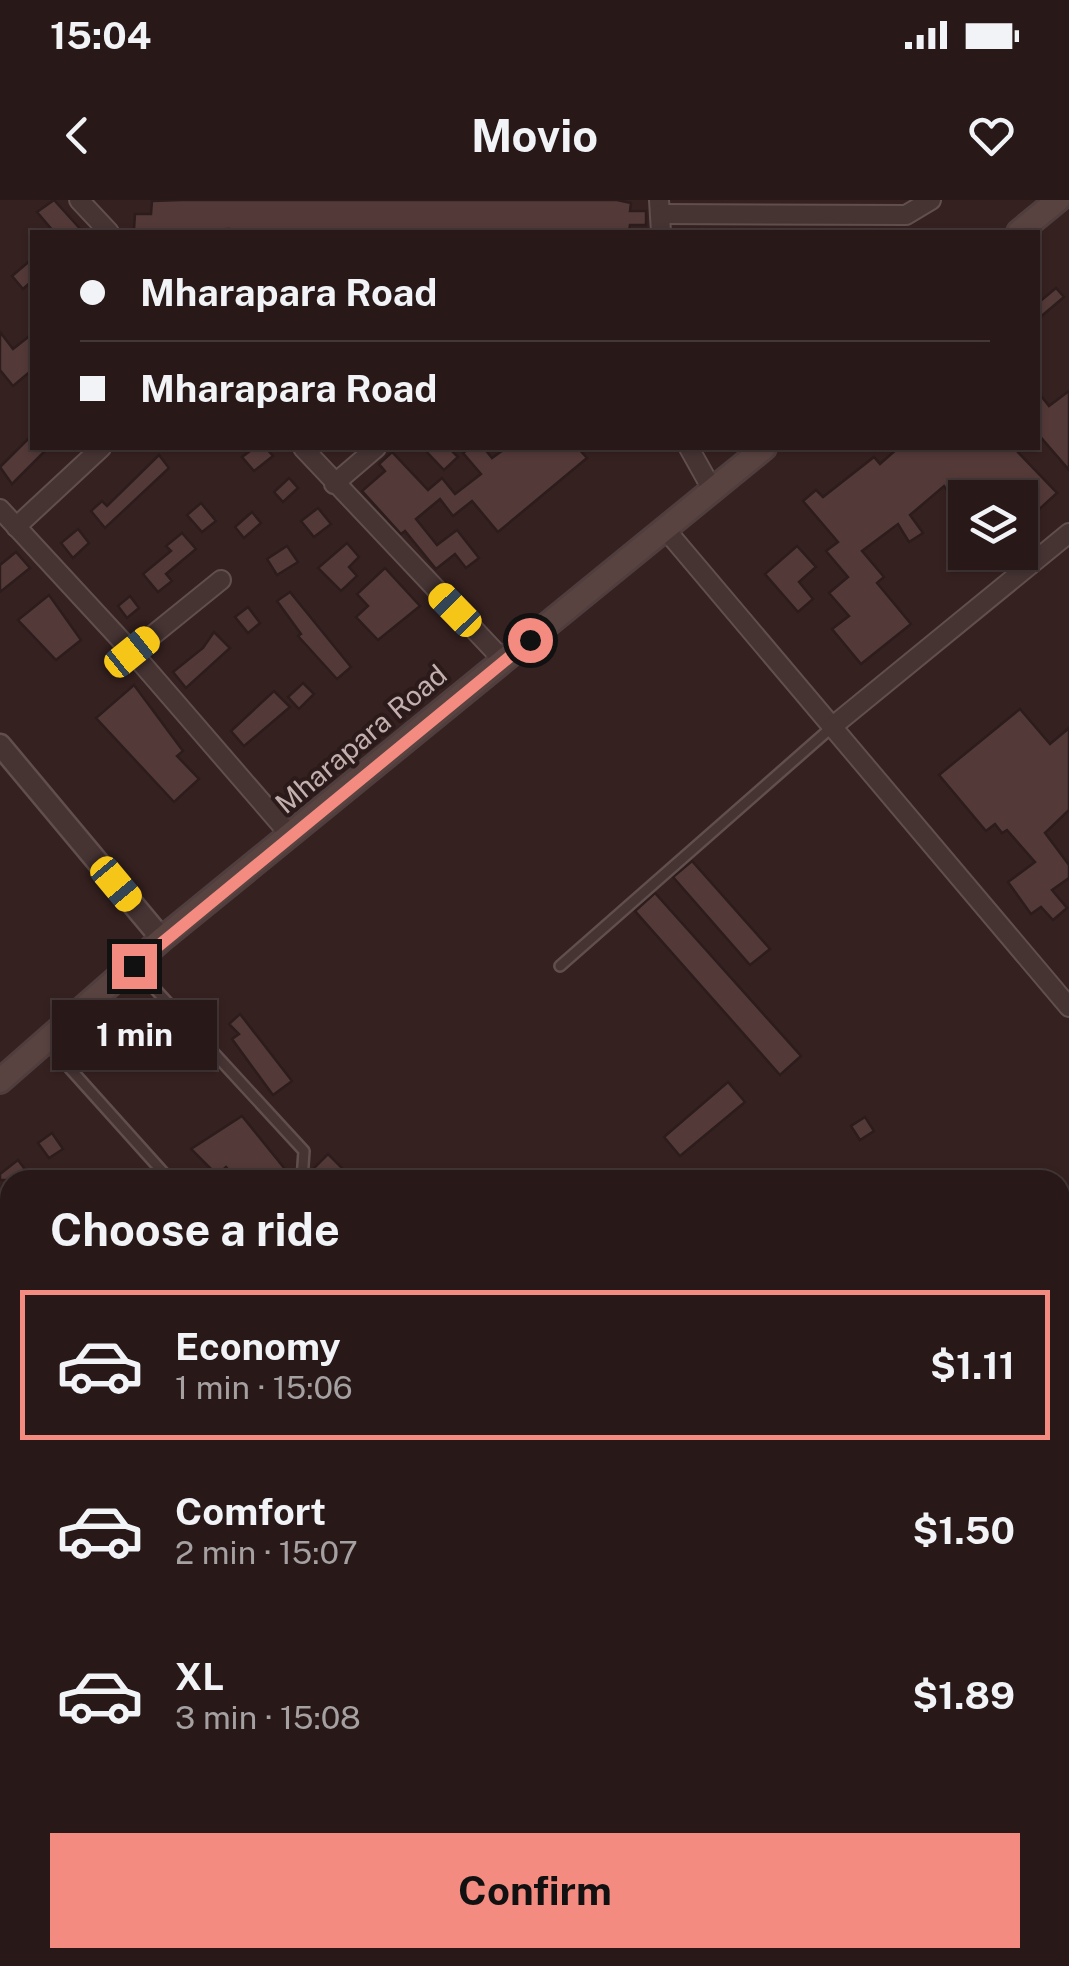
<!DOCTYPE html>
<html lang="en">
<head>
<meta charset="utf-8">
<style>
	:root { --surface:#281918; --page:#342625; --text:#f1f3f6; --muted:#a5a0a2; --line:#443837; --accent:#f48b81 }
	body { margin:0; font-family:"Public Sans",sans-serif; background:var(--page); color:var(--text); height:100vh; display:flex; flex-direction:column; font-size:38px; white-space:nowrap }
	* { box-sizing:border-box; margin:0 }
	p { font-size:32px; color:var(--muted) }
	.icon { flex:none; width:55px; height:55px; fill:none; stroke:currentColor; stroke-width:2; stroke-linecap:round; stroke-linejoin:round }
	.map { position:relative; flex:1; overflow:hidden }
	.panel { position:absolute; left:0px; top:970px; width:1070px; height:798px; display:flex; flex-direction:column; background:var(--surface); border-radius:30px 30px 0 0; box-shadow:0 2px 8px #0004,0 0 0 2px var(--line) }
	.panel>* { flex:none }
	.guide { position:absolute; left:30px; top:30px; width:1010px; height:220px; border-radius:0px; box-shadow:0 2px 8px #0004,0 0 0 2px var(--line); display:grid; align-content:center; height:220px; padding:0 50px; background:var(--surface) }
	.buttons { position:absolute; left:948px; top:280px; display:grid; gap:20px }
	.buttons a { display:grid; place-items:center; width:90px; height:90px; border-radius:0px; background:var(--surface); box-shadow:0 2px 8px #0004,0 0 0 2px var(--line); font-size:50px }
	.end { position:absolute; width:45px; height:45px; margin:-22px; border:12px solid #f48b81; background:#111; box-shadow:0 0 0 5px #111 }
	.from { border-radius:50% }
	.bubble { position:absolute; height:70px; border-radius:0px; background:var(--surface); box-shadow:0 2px 8px #0004,0 0 0 2px var(--line); font-size:32px; font-weight:700; line-height:70px; text-align:center }
	.car { position:absolute; width:30px; height:60px; margin:-30px -15px; border-radius:12px; box-shadow:0 0 8px 2px #0007; background:linear-gradient(#f5c518 24%,#345 0 40%,#f5c518 0 76%,#345 0 86%,#f5c518 0) }
	.guide b { display:flex; align-items:center; gap:35px; height:95px; font-size:38px }
	.guide b+b { border-top:2px solid var(--line) }
	.guide i { width:25px; height:25px; background:var(--text) }
	ul { padding:0; list-style:none }
	li { display:flex; align-items:center; gap:30px; height:150px; margin:0 20px 15px; padding:0 30px; border:5px solid transparent; border-radius:0px }
	li div { flex:1 }
	li b { display:block; font-size:38px }
	li em { font-style:normal; font-weight:700 }
	li.on { border-color:var(--accent) }
	li>.icon { width:90px; height:90px; stroke-width:1.5 }
	h2 { padding:0 50px; font-size:45px; line-height:120px }
	.button { display:flex; gap:20px; margin-top:auto; padding:20px 50px }
	.button a { flex:1; height:115px; border-radius:0px; background:var(--accent); color:#111; font-size:40px; font-weight:700; line-height:115px; text-align:center }
	.status { display:flex; justify-content:space-between; align-items:center; height:70px; padding:0 50px; background:var(--surface); direction:ltr }
	.status svg { height:28px; fill:currentColor }
	header { display:flex; justify-content:space-between; align-items:center; height:130px; padding:0 50px; background:var(--surface); font-size:45px; font-weight:700 }
	.map>svg:first-child { display:block }
</style>
</head>
<body>
<div class="status"><b>15:04</b><svg viewBox="0 0 49 12"><path d="M0 12V9h3v3zM5 12V6h3v6zM10 12V3h3v9zM15 12V0h3v12zM26 1h20v11H26zM47 4h2v5h-2z"/></svg></div>
<header><svg class="icon" aria-label="back" viewBox="0 0 24 24"><path d="M15 5l-7 7 7 7"/></svg>Movio<svg class="icon" aria-label="heart" viewBox="0 0 24 24"><path d="M12 20l-8-8c-3-5 5-10 8-4 3-6 11-1 8 4z"/></svg></header>
<div class="map">
<svg width="1069" height="1766" viewBox="0 0 1069 1766">
	<rect width="100%" height="100%" fill="#352120"/>
	<g fill="#533a39" stroke="#2c1c1b" stroke-width="2.5">
		<polygon points="54,0 83,32 54,32 37,12"/>
		<polygon points="181,0 617,0 631,3 630,11 646,11 646,25 630,25 629,32 229,32 229,29 150,32 134,29 135,14 151,14 152,1"/>
		<polygon points="32,59 32,81 23,89 12,76"/>
		<polygon points="1056,88 1064,97 1038,119 1038,103"/>
		<polygon points="0,132 13,149 32,134 32,170 13,186 0,170"/>
		<polygon points="1069,191 1069,270 1038,234 1038,192 1049,206"/>
		<polygon points="32,235 32,248 48,248 12,284 0,267"/>
		<polygon points="254,248 266,248 273,256 254,271 242,257"/>
		<polygon points="423,248 449,248 458,257 444,270"/>
		<polygon points="470,248 484,248 492,258 506,248 578,248 587,258 498,332 472,301 453,316 440,299 416,319 437,345 457,330 479,358 466,368 455,354 436,369 405,331 401,334 362,291 385,271 379,264 392,252 428,290 442,278 455,294 481,274 463,253"/>
		<polygon points="898,248 1014,248 1057,293 1034,314 1020,298 965,298 965,317 944,286 910,315 923,333 909,342 898,324 862,351 884,377 877,383 911,424 861,464 832,429 849,416 829,393 848,377 826,351 838,342 803,301 816,290 823,297 874,257 880,264"/>
		<polygon points="159,255 169,268 105,328 91,311 102,301 107,306"/>
		<polygon points="289,278 298,288 283,302 274,292"/>
		<polygon points="201,303 216,321 202,332 187,315"/>
		<polygon points="318,308 331,324 314,337 301,321"/>
		<polygon points="252,312 261,323 244,338 235,327"/>
		<polygon points="78,329 89,343 73,358 61,343"/>
		<polygon points="182,333 196,349 166,374 172,381 158,392 143,374 171,351 166,346"/>
		<polygon points="347,343 359,357 349,367 357,376 341,391 318,368"/>
		<polygon points="287,346 298,362 277,375 267,359"/>
		<polygon points="797,346 816,367 799,382 813,399 798,412 765,374"/>
		<polygon points="16,352 30,368 0,392 0,365"/>
		<polygon points="385,368 420,406 378,440 356,417 368,406 357,394"/>
		<polygon points="290,392 351,467 337,479 298,436 301,434 277,401"/>
		<polygon points="49,395 81,440 56,460 18,420"/>
		<polygon points="130,396 139,408 127,418 118,406"/>
		<polygon points="248,407 260,423 248,433 235,417"/>
		<polygon points="214,432 230,448 186,488 173,472 203,448"/>
		<polygon points="303,483 314,494 299,509 288,497"/>
		<polygon points="134,485 183,551 177,556 199,579 174,602 96,518"/>
		<polygon points="274,491 290,507 244,546 231,531"/>
		<polygon points="1020,509 1050,544 1069,528 1069,610 1045,633 1069,665 1069,678 1052,690 1067,708 1053,720 1041,707 1031,714 1008,682 1035,662 1007,630 1002,633 995,624 986,631 939,575"/>
		<polygon points="692,661 770,749 750,765 673,677"/>
		<polygon points="655,693 801,856 780,875 635,711"/>
		<polygon points="240,814 292,881 273,895 232,839 239,834 229,824"/>
		<polygon points="728,882 745,902 680,956 664,937"/>
		<polygon points="242,916 289,974 282,980 237,980 226,967 217,975 191,949"/>
		<polygon points="865,917 874,931 860,940 851,926"/>
		<polygon points="52,933 63,949 49,958 38,943"/>
		<polygon points="328,954 347,973 340,980 321,980 312,970"/>
		<polygon points="18,960 33,980 0,980 0,974"/>
	</g>
	<g fill="none" stroke-linecap="round" stroke-linejoin="round">
		<defs>
			<g id="service">
				<polyline points="134,766 304,951 302,980"/>
				<polyline points="560,766 832,527"/>
				<polyline points="48,844 170,980"/>
			</g>
			<g id="minor">
				<polyline points="79,0 109,32"/>
				<polyline points="659,0 661,32"/>
				<polyline points="660,14 906,15 931,0"/>
				<polyline points="303,248 503,460"/>
				<polyline points="689,248 713,291"/>
				<polyline points="334,284 376,248"/>
				<polyline points="0,309 132,452 291,636"/>
				<polyline points="16,327 101,248"/>
				<polyline points="666,330 1069,807"/>
				<polyline points="132,452 221,380"/>
				<polyline points="833,526 1069,333"/>
				<polyline points="0,1435 10,1427"/>
				<polyline points="125,1766 136,1758"/>
			</g>
			<g id="tertiary">
				<polyline points="0,545 162,739"/>
				<polyline points="0,1375 10,1387"/>
				<polyline points="393,1758 401,1766"/>
			</g>
			<g id="secondary">
				<polyline points="1019,32 1058,0"/>
				<polyline points="0,881 162,739 764,248"/>
			</g>
		</defs>
		<use href="#service" stroke="#614f4e" stroke-width="14"/>
		<use href="#minor" stroke="#614f4e" stroke-width="22"/>
		<use href="#tertiary" stroke="#614f4e" stroke-width="25"/>
		<use href="#secondary" stroke="#4f3e3d" stroke-width="28"/>
		<use href="#service" stroke="#463433" stroke-width="9"/>
		<use href="#minor" stroke="#463433" stroke-width="18"/>
		<use href="#tertiary" stroke="#463433" stroke-width="20"/>
		<use href="#secondary" stroke="#594341" stroke-width="22"/>
	</g>
	<g fill="none" stroke-linecap="round" stroke-linejoin="round">
		<polyline stroke="#f48b81" stroke-width="12" points="134,766 530,440"/>
	</g>
	<g text-anchor="middle" stroke-width="8" stroke-linejoin="round" paint-order="stroke">
		<g font-size="28" fill="#c3afad" stroke="#2a1a19">
			<text transform="translate(361 539) rotate(-40)" y="10">Mharapara Road</text>
		</g>
	</g>
</svg>
<div class="buttons">
<a><svg class="icon" aria-label="layers" viewBox="0 0 24 24"><path d="M12 4l9 5-9 5-9-5zM3 14l9 5 9-5"/></svg></a>
</div>
<i class="end from" style="left:530px;top:440px"></i>
<i class="end" style="left:134px;top:766px"></i>
<div class="bubble" style="left:52px;top:800px;width:165px">1 min</div>
<i class="car" style="left:455px;top:410px;rotate:316deg"></i>
<i class="car" style="left:132px;top:452px;rotate:51deg"></i>
<i class="car" style="left:116px;top:684px;rotate:140deg"></i>
<div class="guide">
<b><i class="from"></i>Mharapara Road</b>
<b><i></i>Mharapara Road</b>
</div>
<section class="panel">
<h2>Choose a ride</h2>
<ul>
<li class="on"><svg class="icon" aria-label="car" viewBox="0 0 24 24"><path d="M5 17H2v-5l4-1 3-4h7l3 4 3 1v5h-3M9 17h6M6 11h13"/><circle cx="7" cy="17" r="2"/><circle cx="17" cy="17" r="2"/></svg><div><b>Economy</b><p>1 min · 15:06</p></div><em>$1.11</em></li>
<li><svg class="icon" aria-label="car" viewBox="0 0 24 24"><path d="M5 17H2v-5l4-1 3-4h7l3 4 3 1v5h-3M9 17h6M6 11h13"/><circle cx="7" cy="17" r="2"/><circle cx="17" cy="17" r="2"/></svg><div><b>Comfort</b><p>2 min · 15:07</p></div><em>$1.50</em></li>
<li><svg class="icon" aria-label="car" viewBox="0 0 24 24"><path d="M5 17H2v-5l4-1 3-4h7l3 4 3 1v5h-3M9 17h6M6 11h13"/><circle cx="7" cy="17" r="2"/><circle cx="17" cy="17" r="2"/></svg><div><b>XL</b><p>3 min · 15:08</p></div><em>$1.89</em></li>
</ul>
<div class="button"><a>Confirm</a></div>
</section>
</div>
</body>
</html>
